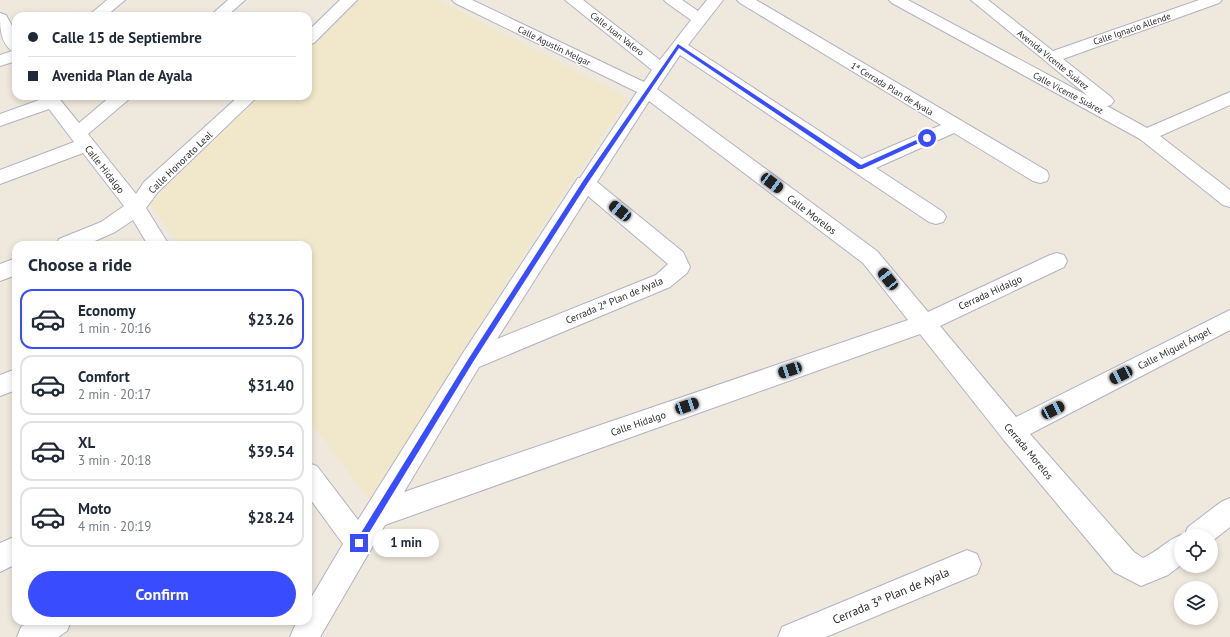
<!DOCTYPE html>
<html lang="en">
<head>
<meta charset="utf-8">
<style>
	:root { --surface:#fff; --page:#f2f2f3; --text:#1f2937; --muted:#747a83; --line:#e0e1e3; --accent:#394dff }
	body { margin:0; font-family:"PT Sans",sans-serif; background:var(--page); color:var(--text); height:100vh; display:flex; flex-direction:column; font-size:15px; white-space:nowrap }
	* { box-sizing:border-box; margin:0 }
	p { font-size:13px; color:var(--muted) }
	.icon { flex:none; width:22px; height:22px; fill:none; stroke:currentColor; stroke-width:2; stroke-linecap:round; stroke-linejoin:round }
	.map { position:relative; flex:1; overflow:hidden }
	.panel { position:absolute; left:12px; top:241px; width:300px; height:384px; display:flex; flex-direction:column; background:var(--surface); border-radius:12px; box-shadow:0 2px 6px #0003 }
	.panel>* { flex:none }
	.banner { position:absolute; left:12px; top:12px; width:300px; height:88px; border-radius:12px; box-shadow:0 2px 6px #0003; display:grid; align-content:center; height:88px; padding:0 16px; background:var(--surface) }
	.fabs { position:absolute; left:1174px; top:529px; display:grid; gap:8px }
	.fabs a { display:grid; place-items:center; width:44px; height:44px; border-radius:50%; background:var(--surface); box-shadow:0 2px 6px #0003; font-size:20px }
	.end { position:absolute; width:18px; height:18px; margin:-9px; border:5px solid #394dff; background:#fff; box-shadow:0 0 0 2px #fff }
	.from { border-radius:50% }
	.bubble { position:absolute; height:28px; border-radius:14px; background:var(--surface); box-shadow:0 2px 6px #0003; font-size:13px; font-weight:600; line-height:28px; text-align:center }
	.car { position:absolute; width:12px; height:24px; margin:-12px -6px; border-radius:5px; box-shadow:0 0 3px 1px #0007; background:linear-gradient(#222 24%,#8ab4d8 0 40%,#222 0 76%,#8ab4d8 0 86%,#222 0) }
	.banner b { display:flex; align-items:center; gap:14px; height:38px; font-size:15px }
	.banner b+b { border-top:1px solid var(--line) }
	.banner i { width:10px; height:10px; background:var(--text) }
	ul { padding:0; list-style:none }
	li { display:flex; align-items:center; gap:12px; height:60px; margin:0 8px 6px; padding:0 8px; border:2px solid var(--line); border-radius:12px }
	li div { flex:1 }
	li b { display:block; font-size:15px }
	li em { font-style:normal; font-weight:600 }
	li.on { border-color:var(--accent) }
	li>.icon { width:36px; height:36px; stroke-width:1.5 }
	h2 { padding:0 16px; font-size:18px; line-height:48px }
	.button { display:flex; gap:8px; margin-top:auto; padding:8px 16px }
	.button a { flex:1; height:46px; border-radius:24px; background:var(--accent); color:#fff; font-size:16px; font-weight:600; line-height:46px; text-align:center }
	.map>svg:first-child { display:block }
</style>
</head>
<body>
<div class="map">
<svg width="1230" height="637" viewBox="0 0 1230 637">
	<rect width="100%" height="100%" fill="#efe8dd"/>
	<polygon fill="#f1e8cb" points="357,0 438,0 628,98 540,229 369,500 308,418 308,245 180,245 150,204 259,96 308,96 308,48"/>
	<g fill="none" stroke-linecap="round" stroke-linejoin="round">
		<defs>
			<g id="street">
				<polygon points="107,0 125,0 106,16 88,16"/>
				<polygon points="228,0 245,0 227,16 210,16"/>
				<polygon points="340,0 357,0 314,43 308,45 308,31"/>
				<path d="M452,0H472L644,82L652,70L565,0H583L660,60L691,20L667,3L664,0H682L698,11L707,0H723L688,45L862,159L941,125L740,3L737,0H756L1047,171L1049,176L1047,181L1040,183L1033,181L954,133L876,168L943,212L946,217L943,222L936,224L929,222L680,55L657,89L877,251L928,312L1050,255L1057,253L1064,255L1067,261L1064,267L940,326L1016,417L1230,310V330L1030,434L1134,552L1143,558C1157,552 1167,540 1181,535L1184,536L1188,527L1221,502L1230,498V527L1211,542V536H1181V565L1168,575L1141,586L1114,572L1003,439L920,334L385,525L320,637H290L297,621H308V603L343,544L308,496V463L317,466L358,520L463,353L578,178H580L637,92L455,3ZM649,101L863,263L908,320L404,492L479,367L670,287L687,273L690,267L683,252L597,182ZM588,196L668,264L656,275L497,339Z"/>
				<polygon points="889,0 908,0 1088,96 971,0 988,0 1053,51 1199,0 1222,0 1219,3 1063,59 1111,97 1114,101 1111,105 1107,106 1147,128 1230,92 1230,105 1160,136 1230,190 1230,207 1223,205 1140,139 892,3"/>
				<path d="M0,13L6,15L16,33V61L0,66V55L12,51C0,42 0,27 0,13Z"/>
				<polygon points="39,96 57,96 79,123 111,96 131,96 128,100 88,134 136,194 144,182 239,96 258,96 158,192 146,208 169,245 148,245 133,220 115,232 86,245 56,245 59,239 101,222 124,206 83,153 0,184 0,170 74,142 49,109 0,126 0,114 42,99"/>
				<polygon points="16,258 16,275 0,281 0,264"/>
				<polygon points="16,369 16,390 0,396 0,375"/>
				<polygon points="16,536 16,564 0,572 0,543"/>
				<polygon points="967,550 977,554 981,564 977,574 826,637 778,637 782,627"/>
				<polygon points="30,621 71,621 67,631 58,637 17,637 21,627"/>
			</g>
		</defs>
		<use href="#street" stroke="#b1b2c1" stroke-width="2"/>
		<use href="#street" fill="#fff" fill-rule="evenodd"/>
	</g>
	<polygon fill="#394dff" points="678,44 861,165 925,136 930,138 862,169 858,169 679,48 587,184 473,362 361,546 356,546 356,541 469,358 583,181"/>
	<g text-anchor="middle" stroke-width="3" stroke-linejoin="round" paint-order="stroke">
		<g font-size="9" fill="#2c2c2c" stroke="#fff">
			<text transform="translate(1132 29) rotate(-19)" y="3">Calle Ignacio Allende</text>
			<text transform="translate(617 34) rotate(38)" y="3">Calle Juan Valero</text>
			<text transform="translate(554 46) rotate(26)" y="3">Calle Agustín Melgar</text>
			<text transform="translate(1053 60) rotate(39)" y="3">Avenida Vicente Suárez</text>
			<text transform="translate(892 89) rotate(31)" y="3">1ª Cerrada Plan de Ayala</text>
			<text transform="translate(1068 93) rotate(28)" y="3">Calle Vicente Suárez</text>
		</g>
		<g font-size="10" fill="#2c2c2c" stroke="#fff">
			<text transform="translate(180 162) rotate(-44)" y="4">Calle Honorato Leal</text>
			<text transform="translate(105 169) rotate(52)" y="4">Calle Hidalgo</text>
			<text transform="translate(812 214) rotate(37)" y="4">Calle Morelos</text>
			<text transform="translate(990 292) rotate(-25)" y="4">Cerrada Hidalgo</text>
			<text transform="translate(614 300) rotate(-23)" y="4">Cerrada 2ª Plan de Ayala</text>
			<text transform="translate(1174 348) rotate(-27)" y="4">Calle Miguel Ángel</text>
			<text transform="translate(638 423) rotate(-19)" y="4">Calle Hidalgo</text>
			<text transform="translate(1029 451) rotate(50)" y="4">Cerrada Morelos</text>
		</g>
		<g font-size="12" fill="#2c2c2c" stroke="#fff">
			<text transform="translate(891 596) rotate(-23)" y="4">Cerrada 3ª Plan de Ayala</text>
		</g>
	</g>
</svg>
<div class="fabs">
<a><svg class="icon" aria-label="locate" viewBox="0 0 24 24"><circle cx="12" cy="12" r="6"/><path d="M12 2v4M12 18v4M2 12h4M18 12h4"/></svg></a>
<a><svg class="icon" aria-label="layers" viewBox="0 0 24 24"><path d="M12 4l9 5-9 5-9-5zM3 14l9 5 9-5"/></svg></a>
</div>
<i class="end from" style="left:927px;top:138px"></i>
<i class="end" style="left:359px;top:543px"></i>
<div class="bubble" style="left:373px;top:529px;width:66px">1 min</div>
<i class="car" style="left:772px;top:183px;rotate:127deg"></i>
<i class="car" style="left:620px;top:211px;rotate:309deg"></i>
<i class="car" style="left:888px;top:279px;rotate:322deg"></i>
<i class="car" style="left:790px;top:370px;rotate:251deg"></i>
<i class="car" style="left:1121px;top:375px;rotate:243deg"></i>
<i class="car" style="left:687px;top:406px;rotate:71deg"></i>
<i class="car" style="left:1053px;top:410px;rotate:63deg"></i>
<div class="banner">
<b><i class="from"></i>Calle 15 de Septiembre</b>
<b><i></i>Avenida Plan de Ayala</b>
</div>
<section class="panel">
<h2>Choose a ride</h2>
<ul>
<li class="on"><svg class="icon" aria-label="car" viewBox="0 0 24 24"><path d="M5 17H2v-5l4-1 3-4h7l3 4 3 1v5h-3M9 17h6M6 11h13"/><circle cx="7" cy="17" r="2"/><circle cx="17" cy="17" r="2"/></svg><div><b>Economy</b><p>1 min · 20:16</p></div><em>$23.26</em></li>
<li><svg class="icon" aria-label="car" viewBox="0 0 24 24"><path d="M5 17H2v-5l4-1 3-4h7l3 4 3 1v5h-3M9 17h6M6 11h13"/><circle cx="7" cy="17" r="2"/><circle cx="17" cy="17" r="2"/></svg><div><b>Comfort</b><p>2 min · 20:17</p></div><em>$31.40</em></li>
<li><svg class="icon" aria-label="car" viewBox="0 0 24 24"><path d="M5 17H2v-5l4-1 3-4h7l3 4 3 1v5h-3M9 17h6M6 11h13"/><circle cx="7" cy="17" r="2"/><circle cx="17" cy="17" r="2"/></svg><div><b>XL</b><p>3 min · 20:18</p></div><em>$39.54</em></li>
<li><svg class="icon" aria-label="car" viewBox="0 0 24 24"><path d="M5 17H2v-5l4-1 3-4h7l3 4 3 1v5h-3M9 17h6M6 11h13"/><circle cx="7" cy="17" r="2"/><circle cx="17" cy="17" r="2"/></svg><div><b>Moto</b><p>4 min · 20:19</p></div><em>$28.24</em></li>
</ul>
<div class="button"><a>Confirm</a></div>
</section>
</div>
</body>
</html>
